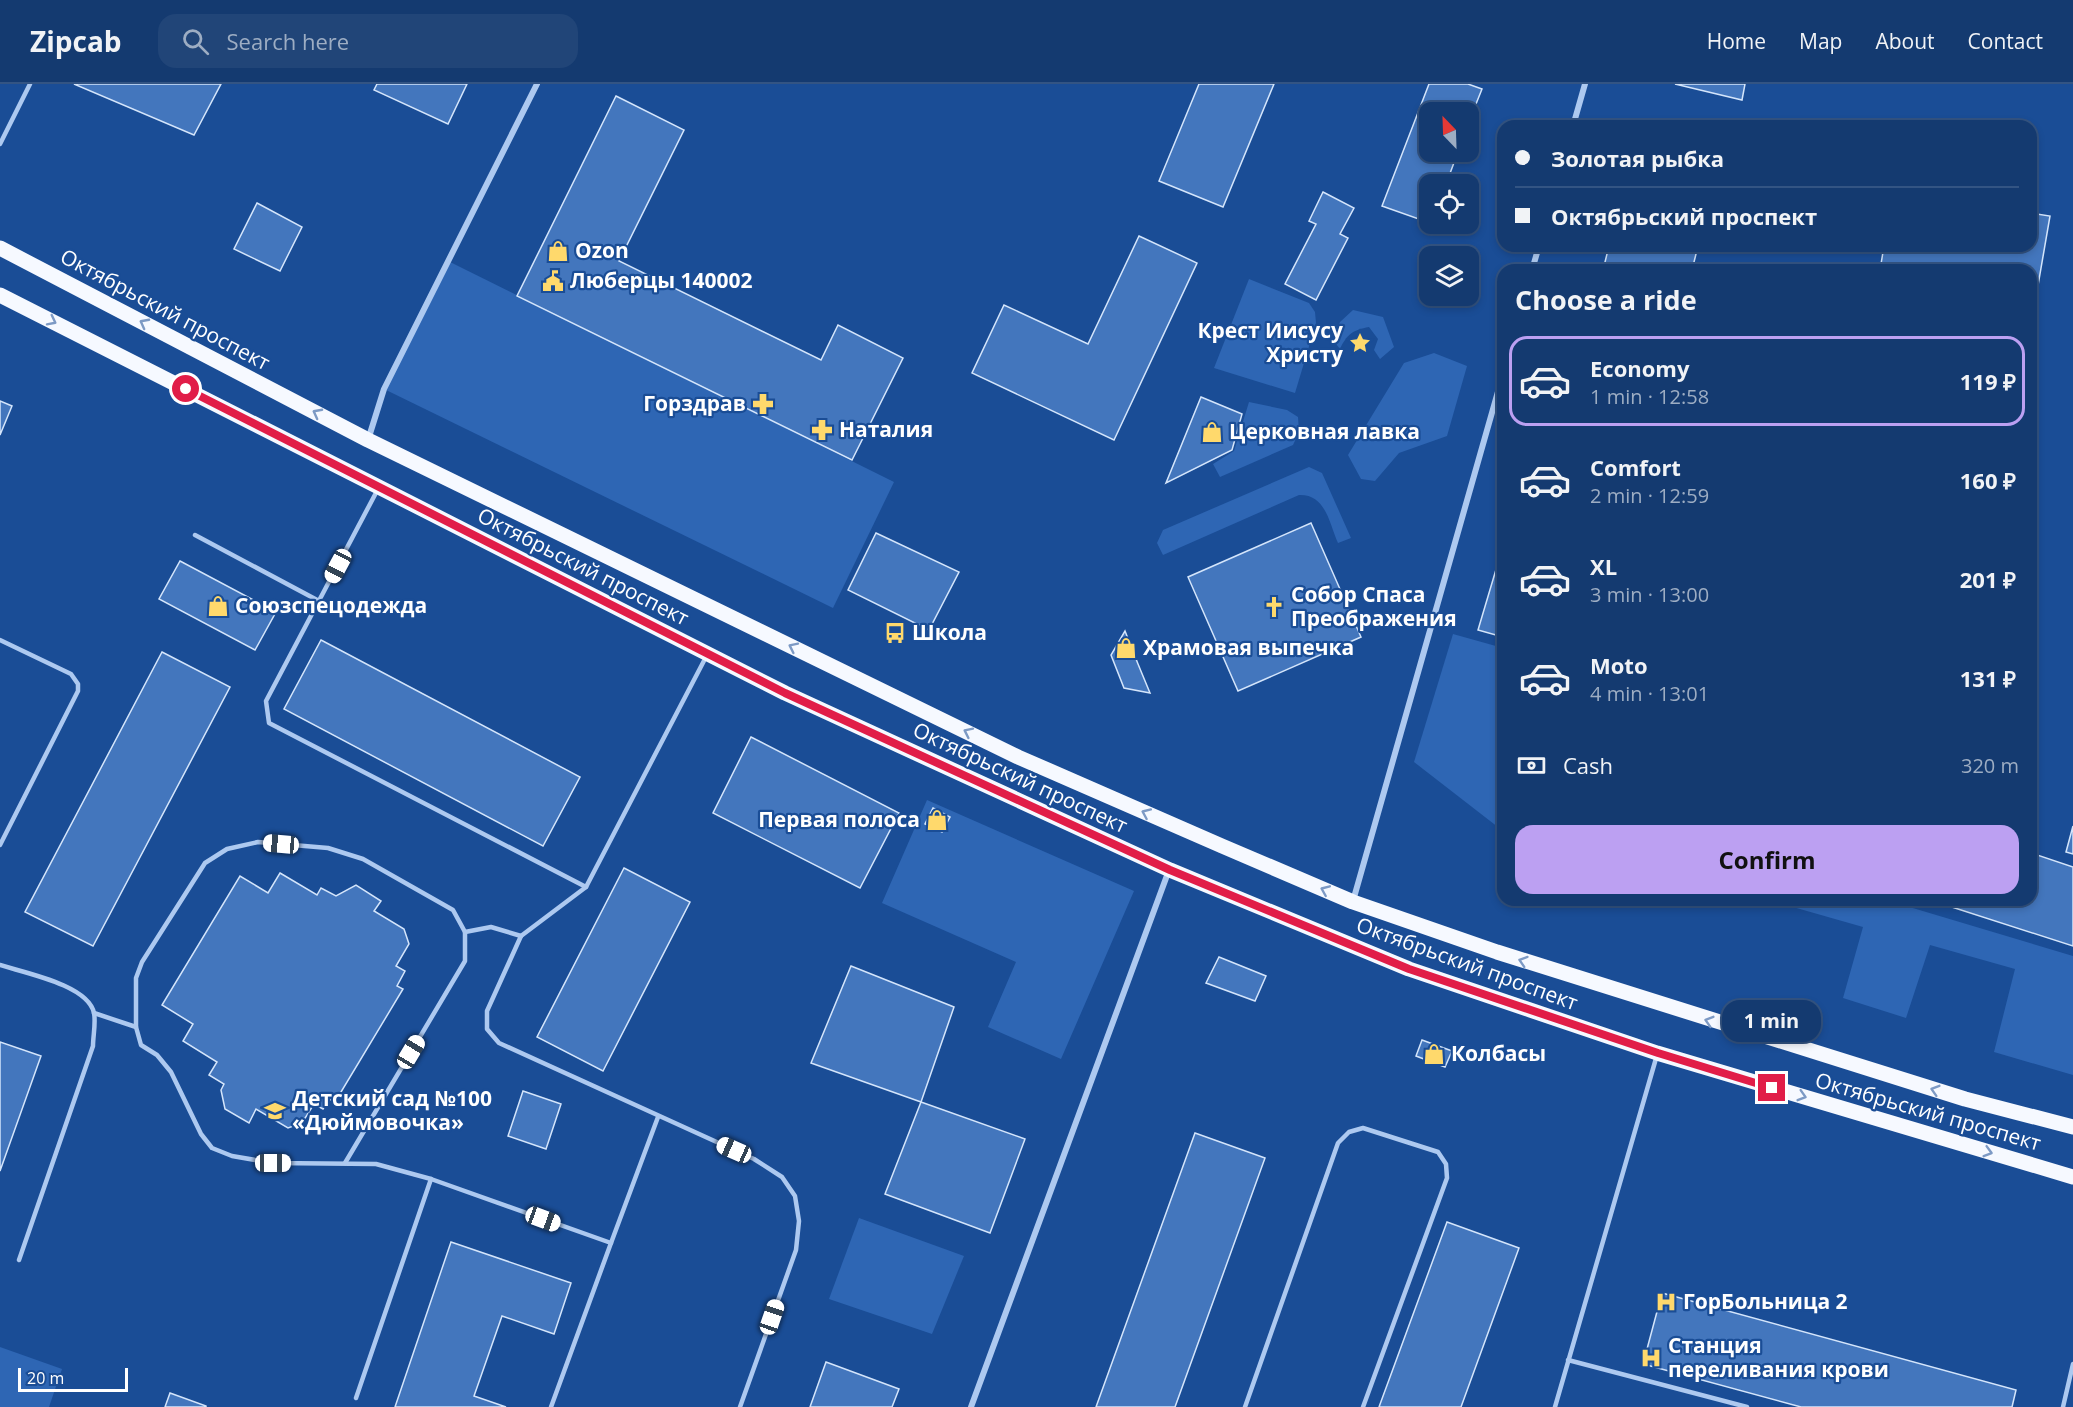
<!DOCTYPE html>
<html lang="en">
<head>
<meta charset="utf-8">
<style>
	:root { --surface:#143a70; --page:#214578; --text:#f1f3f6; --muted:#9dadc3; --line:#335483; --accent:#bca0f2 }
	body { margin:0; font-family:"Open Sans",sans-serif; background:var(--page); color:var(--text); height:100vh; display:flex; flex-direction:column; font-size:22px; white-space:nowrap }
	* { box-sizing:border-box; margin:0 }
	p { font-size:20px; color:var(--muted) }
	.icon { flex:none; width:33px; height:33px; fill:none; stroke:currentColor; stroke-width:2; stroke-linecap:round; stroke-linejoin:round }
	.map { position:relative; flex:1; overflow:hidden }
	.drawer { position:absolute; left:1497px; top:180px; width:540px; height:642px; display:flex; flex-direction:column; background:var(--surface); border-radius:18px; box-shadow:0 3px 9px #0003,0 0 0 2px var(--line) }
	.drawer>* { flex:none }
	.top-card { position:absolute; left:1497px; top:36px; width:540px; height:132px; border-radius:18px; box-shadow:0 3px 9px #0003,0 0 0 2px var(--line); display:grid; align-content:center; height:132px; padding:0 18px; background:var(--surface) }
	.needle { width:39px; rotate:337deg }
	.fabs { position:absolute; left:1419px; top:18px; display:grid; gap:12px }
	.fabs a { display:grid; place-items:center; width:60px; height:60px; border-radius:12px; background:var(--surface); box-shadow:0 3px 9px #0003,0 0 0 2px var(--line); font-size:30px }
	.scale { position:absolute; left:18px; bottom:15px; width:110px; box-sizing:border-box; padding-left:6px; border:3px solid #fff; border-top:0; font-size:16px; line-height:21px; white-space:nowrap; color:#fff; -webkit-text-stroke:4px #1a4d96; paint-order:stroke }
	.end { position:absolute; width:27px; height:27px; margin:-14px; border:8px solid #e11d48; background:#fff; box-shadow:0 0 0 3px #fff }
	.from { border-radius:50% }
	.bubble { position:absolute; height:42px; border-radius:18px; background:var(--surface); box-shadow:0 3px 9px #0003,0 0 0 2px var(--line); font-size:20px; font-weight:700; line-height:42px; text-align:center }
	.car { position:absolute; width:18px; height:36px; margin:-18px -9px; border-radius:8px; box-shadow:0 0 4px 2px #0007; background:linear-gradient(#fff 24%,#345 0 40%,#fff 0 76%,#345 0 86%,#fff 0) }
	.top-card b { display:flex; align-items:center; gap:21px; height:57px; font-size:22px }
	.top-card b+b { border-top:2px solid var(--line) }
	.top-card i { width:15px; height:15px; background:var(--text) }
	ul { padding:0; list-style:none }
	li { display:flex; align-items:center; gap:18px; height:90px; margin:0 12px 9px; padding:0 6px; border:3px solid transparent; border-radius:18px }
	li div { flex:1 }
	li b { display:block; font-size:22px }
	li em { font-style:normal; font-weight:700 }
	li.active { border-color:var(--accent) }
	li>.icon { width:54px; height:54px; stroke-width:1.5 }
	h2 { padding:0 18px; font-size:27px; line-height:72px }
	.pay { display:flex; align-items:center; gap:15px; height:66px; padding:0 18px; font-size:22px }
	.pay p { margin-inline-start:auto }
	.button { display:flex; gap:12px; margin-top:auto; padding:12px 18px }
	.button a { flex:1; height:69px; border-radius:18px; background:var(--accent); color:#111; font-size:24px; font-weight:700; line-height:69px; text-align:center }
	header { display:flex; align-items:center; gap:36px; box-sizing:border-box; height:84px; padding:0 30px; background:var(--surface); border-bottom:2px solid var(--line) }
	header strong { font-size:28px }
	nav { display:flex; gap:33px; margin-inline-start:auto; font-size:21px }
	.search { width:420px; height:54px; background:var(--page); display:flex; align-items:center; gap:15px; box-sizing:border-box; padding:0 21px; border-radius:18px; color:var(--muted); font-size:22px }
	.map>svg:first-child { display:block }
</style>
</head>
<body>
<header>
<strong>Zipcab</strong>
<div class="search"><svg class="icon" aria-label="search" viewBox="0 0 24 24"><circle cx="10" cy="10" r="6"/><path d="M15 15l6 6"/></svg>Search here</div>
<nav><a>Home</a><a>Map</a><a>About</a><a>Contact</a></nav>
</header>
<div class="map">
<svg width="2073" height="1323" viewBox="0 0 2073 1323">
	<rect width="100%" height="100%" fill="#1a4d96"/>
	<g fill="#2e66b4">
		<polygon points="448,177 894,398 833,524 384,305"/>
		<polygon points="1249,195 1309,219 1315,228 1316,239 1295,309 1214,284"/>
		<path d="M1353,226L1383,233L1394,263L1380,275L1374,266L1378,255L1369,243C1353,246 1347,250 1340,265L1333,256L1340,238Z"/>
		<polygon points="1434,269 1467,282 1447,352 1399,369 1375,397 1361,395 1348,371 1404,279"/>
		<polygon points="1249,318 1287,326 1298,333 1299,348 1293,361 1220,393 1213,380 1234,367"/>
		<path d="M1309,383L1322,389L1351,454L1338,459C1329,439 1326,410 1299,411L1163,471L1157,459L1163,446Z"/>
		<polygon points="1453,550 1503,564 1503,747 1414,678"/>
		<polygon points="927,716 1134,807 1061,975 988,943 1016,878 882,819"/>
		<polygon points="1768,816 1886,816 2073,872 2073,991 1994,968 2015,885 1930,861 1906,934 1843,914 1863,843"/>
		<polygon points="859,1134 964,1172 932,1250 829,1215"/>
		<polygon points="0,1263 62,1285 49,1323 0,1323"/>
	</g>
	<g fill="#4376bd" stroke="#d4e5fb" stroke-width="1.5">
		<polygon points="74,0 221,0 194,51"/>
		<polygon points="377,0 467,0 448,40 374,6"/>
		<polygon points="1199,0 1274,0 1223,123 1159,97"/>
		<polygon points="1429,0 1468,0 1482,5 1468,40 1468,28 1430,28 1430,68 1458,68 1446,100 1430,100 1430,139 1382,122"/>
		<polygon points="1675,0 1745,0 1742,16"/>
		<polygon points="616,12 684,46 619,177 821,276 838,241 903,274 852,376 517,212"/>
		<polygon points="1323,108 1354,124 1340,150 1348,154 1316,216 1285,200 1316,140 1309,137"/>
		<polygon points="257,119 302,143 280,187 234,165"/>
		<polygon points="2031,129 2050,132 2031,242 2031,186 1880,186 1884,162 2031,162"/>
		<polygon points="1139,152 1197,179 1114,356 972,289 1004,221 1088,260"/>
		<polygon points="1609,162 1698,162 1692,186 1603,186"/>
		<polygon points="1201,313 1242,330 1232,366 1166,399"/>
		<polygon points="0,317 12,322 0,351"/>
		<polygon points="1311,439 1361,553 1238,607 1188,493"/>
		<polygon points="876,449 959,488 929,546 848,506"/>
		<polygon points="1503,462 1503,553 1478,546"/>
		<polygon points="180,477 276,528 255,566 159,515"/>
		<polygon points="1125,547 1138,580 1150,609 1124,604 1111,571"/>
		<polygon points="321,556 580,693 543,762 284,625"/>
		<polygon points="162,568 230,603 93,862 25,828"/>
		<polygon points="751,653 899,729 860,804 713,729"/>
		<polygon points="933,724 950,733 942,748 925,740"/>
		<polygon points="2073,742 2073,770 2066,768"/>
		<polygon points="2031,769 2073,783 2073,862 1930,816 2031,816"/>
		<polygon points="624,784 690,818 603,987 537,953"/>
		<polygon points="280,789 317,811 321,804 336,812 356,801 381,817 374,827 404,845 409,860 396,882 405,887 397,902 403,905 335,1018 329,1015 323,1025 314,1020 302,1039 288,1044 256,1025 249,1039 225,1025 221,1006 224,1000 209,991 217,978 183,957 193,940 162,921 240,792 268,809"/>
		<polygon points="1219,873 1266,892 1255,917 1206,899"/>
		<polygon points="851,882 954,923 921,1018 811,979"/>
		<polygon points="1422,956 1452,967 1445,983 1416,972"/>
		<polygon points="0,958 41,972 0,1087"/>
		<polygon points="523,1007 561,1020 546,1065 508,1052"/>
		<polygon points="921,1018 1025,1055 990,1149 885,1110"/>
		<polygon points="1195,1049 1265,1074 1175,1323 1096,1323"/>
		<polygon points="1447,1138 1519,1164 1461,1323 1379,1323"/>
		<polygon points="451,1158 571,1199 554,1250 502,1232 474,1312 506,1323 395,1323"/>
		<polygon points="1662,1209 2016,1306 2012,1323 1801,1323 1643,1280"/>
		<polygon points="826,1278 899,1305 892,1323 810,1323"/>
		<polygon points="170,1309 206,1322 206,1323 165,1323"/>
	</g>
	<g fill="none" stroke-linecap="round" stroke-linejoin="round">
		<g stroke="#adc9f0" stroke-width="4.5">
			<polyline points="0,60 30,0"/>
			<polyline points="378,405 266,617 269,639 586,803 707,571"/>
			<polyline points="195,451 319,517"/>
			<polyline points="0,556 71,590 78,600 78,607 0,761"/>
			<polyline points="586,803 521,852 487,927 487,945 499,959 754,1075 782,1093 795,1112 799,1137 796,1166 740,1323"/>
			<polyline points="465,848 491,843 521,852"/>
			<path d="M0,881C25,889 88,901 94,929C96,939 93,952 93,962L19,1176"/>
			<polyline points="94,929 136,943 141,961 157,971 171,988 201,1050 212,1064 232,1072 273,1079 376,1080 431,1095 611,1159 658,1033"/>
			<polyline points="136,943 136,894 142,878 205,779 227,765 258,758 328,764 363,775 453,826 465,848 465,877 345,1079"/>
			<polyline points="1568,1276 1747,1323"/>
			<polyline points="356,1314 431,1095"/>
			<polyline points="551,1323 611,1159"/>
			<polyline points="1245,1323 1338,1059 1349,1048 1363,1044 1438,1068 1446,1080 1447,1094 1363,1323"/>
			<polyline points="1555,1323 1657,971"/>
			<polyline points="2063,1323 2073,1280"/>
		</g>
		<g stroke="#adc9f0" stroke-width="6">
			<polyline points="1573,42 1585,0"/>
			<polyline points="1532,186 1539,162"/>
			<polyline points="368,356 384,305 537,0"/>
			<polyline points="1353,817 1503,290"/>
			<polyline points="971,1323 1169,786"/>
		</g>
		<g stroke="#f6f9ff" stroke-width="15">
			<polyline points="0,164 368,356 1018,673 1222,762 1353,818 1497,868 1965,1015 2073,1043"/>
			<polyline points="0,211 785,609 1170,786 1409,885 1657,969 2073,1093"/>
		</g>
	</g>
	<defs><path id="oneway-chevron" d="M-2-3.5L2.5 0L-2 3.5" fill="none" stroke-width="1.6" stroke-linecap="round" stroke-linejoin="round" transform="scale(1.5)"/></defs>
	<g stroke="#7d9ac5">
		<use href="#oneway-chevron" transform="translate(52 237) rotate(27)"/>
		<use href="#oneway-chevron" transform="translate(144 239) rotate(-152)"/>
		<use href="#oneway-chevron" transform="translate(317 329) rotate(-152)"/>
		<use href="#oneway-chevron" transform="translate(793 563) rotate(-154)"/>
		<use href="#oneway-chevron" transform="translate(968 648) rotate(-154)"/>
		<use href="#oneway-chevron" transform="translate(1146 729) rotate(-156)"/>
		<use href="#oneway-chevron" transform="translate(1325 806) rotate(-157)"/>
		<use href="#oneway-chevron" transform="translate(1523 877) rotate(-162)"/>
		<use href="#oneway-chevron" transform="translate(1709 937) rotate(-163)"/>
		<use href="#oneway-chevron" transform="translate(1935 1006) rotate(-163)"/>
		<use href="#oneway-chevron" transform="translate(1802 1012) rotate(17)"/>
		<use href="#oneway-chevron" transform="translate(1988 1068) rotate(16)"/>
	</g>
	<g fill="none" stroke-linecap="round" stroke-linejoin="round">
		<polyline stroke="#e11d48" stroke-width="8" points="186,305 785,609 1170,786 1409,885 1658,969 1772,1004"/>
	</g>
	<defs>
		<symbol id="shop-bare" viewBox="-9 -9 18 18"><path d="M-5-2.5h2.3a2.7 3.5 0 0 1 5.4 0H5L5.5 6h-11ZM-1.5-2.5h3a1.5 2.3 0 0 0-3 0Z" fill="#ffd96c" stroke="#1a4d96" stroke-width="2.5" paint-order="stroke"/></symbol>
		<symbol id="civic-bare" viewBox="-9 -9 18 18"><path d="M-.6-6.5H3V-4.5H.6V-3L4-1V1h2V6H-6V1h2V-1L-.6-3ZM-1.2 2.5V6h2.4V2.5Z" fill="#ffd96c" stroke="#1a4d96" stroke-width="2.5" paint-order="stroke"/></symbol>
		<symbol id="sight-bare" viewBox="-9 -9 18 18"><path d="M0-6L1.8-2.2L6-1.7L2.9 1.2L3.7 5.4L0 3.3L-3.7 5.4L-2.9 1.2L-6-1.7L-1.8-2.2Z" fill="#ffd96c" stroke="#1a4d96" stroke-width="2.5" paint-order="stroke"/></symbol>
		<symbol id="pharmacy-bare" viewBox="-9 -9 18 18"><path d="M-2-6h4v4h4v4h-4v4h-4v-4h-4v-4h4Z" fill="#ffd96c" stroke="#1a4d96" stroke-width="2.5" paint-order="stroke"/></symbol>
		<symbol id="church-bare" viewBox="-9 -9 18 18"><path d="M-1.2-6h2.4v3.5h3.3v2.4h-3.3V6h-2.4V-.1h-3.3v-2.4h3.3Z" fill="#ffd96c" stroke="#1a4d96" stroke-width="2.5" paint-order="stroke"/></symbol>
		<symbol id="bus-bare" viewBox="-9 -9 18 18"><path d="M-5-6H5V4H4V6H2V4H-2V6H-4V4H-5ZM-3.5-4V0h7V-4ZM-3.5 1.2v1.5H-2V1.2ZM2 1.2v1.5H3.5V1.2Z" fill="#ffd96c" stroke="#1a4d96" stroke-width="2.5" paint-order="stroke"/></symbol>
		<symbol id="school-bare" viewBox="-9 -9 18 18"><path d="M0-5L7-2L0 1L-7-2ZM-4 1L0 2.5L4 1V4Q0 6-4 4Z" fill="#ffd96c" stroke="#1a4d96" stroke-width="2.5" paint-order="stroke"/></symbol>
		<symbol id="hospital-bare" viewBox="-9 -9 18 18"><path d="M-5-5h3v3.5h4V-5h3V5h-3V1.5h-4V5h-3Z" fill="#ffd96c" stroke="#1a4d96" stroke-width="2.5" paint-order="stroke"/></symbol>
	</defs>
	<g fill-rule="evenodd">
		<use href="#shop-bare" x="543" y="152" width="30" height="30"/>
		<use href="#civic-bare" x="538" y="182" width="30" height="30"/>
		<use href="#sight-bare" x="1345" y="244" width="30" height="30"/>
		<use href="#pharmacy-bare" x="748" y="305" width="30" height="30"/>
		<use href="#pharmacy-bare" x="807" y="331" width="30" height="30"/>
		<use href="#shop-bare" x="1197" y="333" width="30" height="30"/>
		<use href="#shop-bare" x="203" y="507" width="30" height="30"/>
		<use href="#church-bare" x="1259" y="508" width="30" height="30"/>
		<use href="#bus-bare" x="880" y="534" width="30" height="30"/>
		<use href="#shop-bare" x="1111" y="549" width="30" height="30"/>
		<use href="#shop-bare" x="922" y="721" width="30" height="30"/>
		<use href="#shop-bare" x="1419" y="955" width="30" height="30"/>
		<use href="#school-bare" x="260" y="1012" width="30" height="30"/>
		<use href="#hospital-bare" x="1651" y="1203" width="30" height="30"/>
		<use href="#hospital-bare" x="1636" y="1259" width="30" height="30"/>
	</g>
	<g text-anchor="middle" stroke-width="4.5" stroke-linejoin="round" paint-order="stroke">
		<g font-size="21" font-weight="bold" fill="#fff" stroke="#1a4d96" text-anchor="start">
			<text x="575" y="174">Ozon</text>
			<text x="570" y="204">Люберцы 140002</text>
			<text x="1343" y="254" text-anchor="end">Крест Иисусу<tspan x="1343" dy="24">Христу</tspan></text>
			<text x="746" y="327" text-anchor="end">Горздрав</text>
			<text x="839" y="353">Наталия</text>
			<text x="1229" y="355">Церковная лавка</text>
			<text x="1291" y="518">Собор Спаса<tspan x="1291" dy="24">Преображения</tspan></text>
			<text x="235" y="529">Союзспецодежда</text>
			<text x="912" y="556">Школа</text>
			<text x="1143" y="571">Храмовая выпечка</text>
			<text x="920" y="743" text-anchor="end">Первая полоса</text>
			<text x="1451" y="977">Колбасы</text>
			<text x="292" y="1022">Детский сад №100<tspan x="292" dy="24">«Дюймовочка»</tspan></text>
			<text x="1683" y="1225">ГорБольница 2</text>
			<text x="1668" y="1269">Станция<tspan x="1668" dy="24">переливания крови</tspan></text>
		</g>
		<g font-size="21" fill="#fff" stroke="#1a4d96">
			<text transform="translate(165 226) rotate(28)" y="7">Октябрьский проспект</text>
			<text transform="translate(583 483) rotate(27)" y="7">Октябрьский проспект</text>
			<text transform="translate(1020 694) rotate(25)" y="7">Октябрьский проспект</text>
			<text transform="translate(1467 880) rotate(20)" y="7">Октябрьский проспект</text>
			<text transform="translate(1928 1028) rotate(16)" y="7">Октябрьский проспект</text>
		</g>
	</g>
</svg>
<div class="fabs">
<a><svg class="needle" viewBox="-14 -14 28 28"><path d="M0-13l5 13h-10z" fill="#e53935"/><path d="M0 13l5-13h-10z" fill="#9dadc3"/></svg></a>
<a><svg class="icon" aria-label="locate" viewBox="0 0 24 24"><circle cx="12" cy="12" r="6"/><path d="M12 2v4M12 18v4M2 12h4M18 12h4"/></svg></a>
<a><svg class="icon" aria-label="layers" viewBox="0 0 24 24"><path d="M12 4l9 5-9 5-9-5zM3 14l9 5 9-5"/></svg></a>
</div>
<div class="scale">20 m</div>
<i class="end from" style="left:186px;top:305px"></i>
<i class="end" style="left:1772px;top:1004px"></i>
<div class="bubble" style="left:1722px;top:916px;width:99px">1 min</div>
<i class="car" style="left:338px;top:482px;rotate:208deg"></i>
<i class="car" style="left:281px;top:760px;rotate:275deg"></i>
<i class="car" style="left:411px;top:968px;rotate:31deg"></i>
<i class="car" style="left:734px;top:1066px;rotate:294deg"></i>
<i class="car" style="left:273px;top:1079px;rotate:90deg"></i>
<i class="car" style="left:543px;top:1135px;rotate:110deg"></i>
<i class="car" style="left:772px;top:1233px;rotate:19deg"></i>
<div class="top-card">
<b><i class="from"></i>Золотая рыбка</b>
<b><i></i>Октябрьский проспект</b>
</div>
<section class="drawer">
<h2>Choose a ride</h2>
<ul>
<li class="active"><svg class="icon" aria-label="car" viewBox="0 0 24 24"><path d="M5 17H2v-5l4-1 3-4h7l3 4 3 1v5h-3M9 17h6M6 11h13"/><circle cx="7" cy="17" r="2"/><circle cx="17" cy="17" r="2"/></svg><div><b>Economy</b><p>1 min · 12:58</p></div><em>119 ₽</em></li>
<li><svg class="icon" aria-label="car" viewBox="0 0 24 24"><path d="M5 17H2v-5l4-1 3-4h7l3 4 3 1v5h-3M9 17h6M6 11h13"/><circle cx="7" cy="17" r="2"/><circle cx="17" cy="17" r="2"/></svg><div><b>Comfort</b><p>2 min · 12:59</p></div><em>160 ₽</em></li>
<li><svg class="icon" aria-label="car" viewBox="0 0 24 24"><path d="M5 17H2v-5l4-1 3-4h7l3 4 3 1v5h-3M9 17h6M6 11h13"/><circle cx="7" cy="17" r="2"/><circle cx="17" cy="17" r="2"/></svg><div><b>XL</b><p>3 min · 13:00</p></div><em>201 ₽</em></li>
<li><svg class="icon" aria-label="car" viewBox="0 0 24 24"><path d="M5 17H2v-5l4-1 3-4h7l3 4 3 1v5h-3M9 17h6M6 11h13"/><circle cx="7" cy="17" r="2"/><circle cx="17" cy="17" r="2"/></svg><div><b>Moto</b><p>4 min · 13:01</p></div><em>131 ₽</em></li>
</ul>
<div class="pay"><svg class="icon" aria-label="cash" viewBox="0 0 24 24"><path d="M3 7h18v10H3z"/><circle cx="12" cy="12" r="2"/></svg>Cash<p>320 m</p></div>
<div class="button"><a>Confirm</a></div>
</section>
</div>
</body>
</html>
